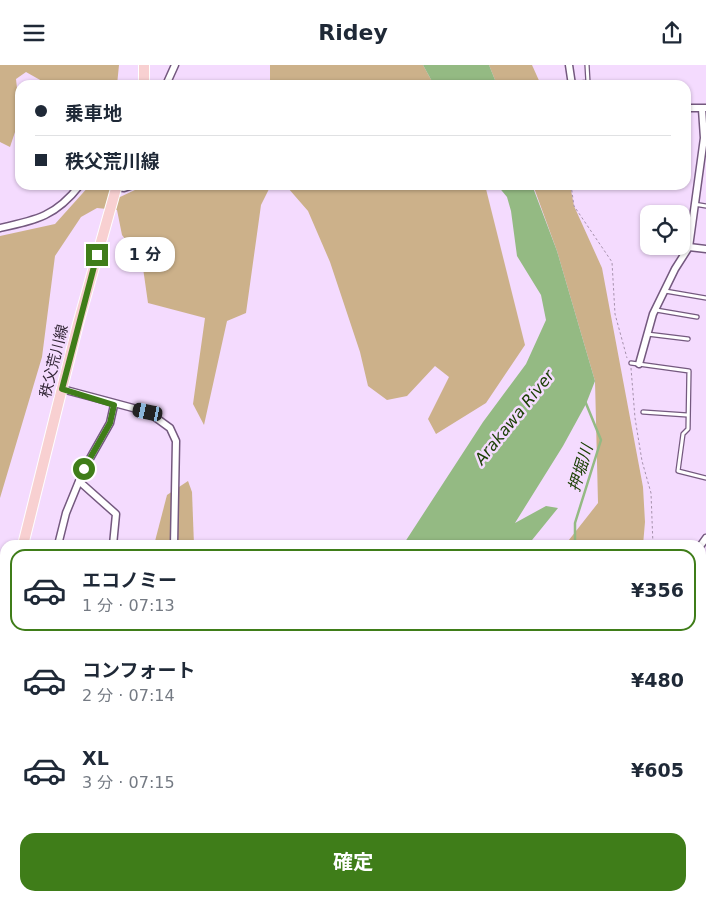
<!DOCTYPE html>
<html lang="ja">
<head>
<meta charset="utf-8">
<style>
	:root { --surface:#fff; --page:#f2f2f3; --text:#1f2937; --muted:#747a83; --line:#e0e1e3; --accent:#3f7d19 }
	body { margin:0; font-family:"DejaVu Sans","Noto Sans JP",sans-serif; background:var(--page); color:var(--text); height:100vh; display:flex; flex-direction:column; font-size:19px; white-space:nowrap }
	* { box-sizing:border-box; margin:0 }
	p { font-size:16px; color:var(--muted) }
	.icon { flex:none; width:28px; height:28px; fill:none; stroke:currentColor; stroke-width:2; stroke-linecap:round; stroke-linejoin:round }
	.map { position:relative; flex:1; overflow:hidden }
	.side { position:absolute; left:0px; top:475px; width:706px; height:361px; display:flex; flex-direction:column; background:var(--surface); border-radius:15px 15px 0 0; box-shadow:0 1px 4px #0004 }
	.side>* { flex:none }
	.top-card { position:absolute; left:15px; top:15px; width:676px; height:110px; border-radius:15px; box-shadow:0 1px 4px #0004; display:grid; align-content:center; height:110px; padding:0 20px; background:var(--surface) }
	.controls { position:absolute; left:640px; top:140px; display:grid; gap:10px }
	.controls a { display:grid; place-items:center; width:50px; height:50px; border-radius:10px; background:var(--surface); box-shadow:0 1px 4px #0004; font-size:25px }
	.end { position:absolute; width:22px; height:22px; margin:-11px; border:6px solid #3f7d19; background:#fff; box-shadow:0 0 0 2px #fff }
	.from { border-radius:50% }
	.bubble { position:absolute; height:35px; border-radius:15px; background:var(--surface); box-shadow:0 1px 4px #0004; font-size:16px; font-weight:700; line-height:35px; text-align:center }
	.car { position:absolute; width:15px; height:30px; margin:-15px -8px; border-radius:6px; box-shadow:0 0 4px 1px #0007; background:linear-gradient(#222 24%,#8ab4d8 0 40%,#222 0 76%,#8ab4d8 0 86%,#222 0) }
	.top-card b { display:flex; align-items:center; gap:18px; height:48px; font-size:19px }
	.top-card b+b { border-top:1px solid var(--line) }
	.top-card i { width:12px; height:12px; background:var(--text) }
	ul { padding:9px 0 0; list-style:none }
	li { display:flex; align-items:center; gap:15px; height:82px; margin:0 10px 8px; padding:0 10px; border:2px solid transparent; border-radius:15px }
	li div { flex:1 }
	li b { display:block; font-size:19px }
	li em { font-style:normal; font-weight:700 }
	li.selected { border-color:var(--accent) }
	li>.icon { width:45px; height:45px; stroke-width:1.5 }
	.button { display:flex; gap:10px; margin-top:auto; padding:10px 20px }
	.button a { flex:1; height:58px; border-radius:15px; background:var(--accent); color:#fff; font-size:20px; font-weight:700; line-height:58px; text-align:center }
	header { display:flex; justify-content:space-between; align-items:center; height:65px; padding:0 20px; background:var(--surface); font-size:22px; font-weight:700 }
	.map>svg:first-child { display:block }
</style>
</head>
<body>
<header><svg class="icon" aria-label="menu" viewBox="0 0 24 24"><path d="M4 6h16M4 12h16M4 18h16"/></svg>Ridey<svg class="icon" aria-label="share" viewBox="0 0 24 24"><path d="M12 15V3M7 8l5-5 5 5M5 13v7h14v-7"/></svg></header>
<div class="map">
<svg width="706" height="836" viewBox="0 0 706 836">
	<rect width="100%" height="100%" fill="#f4dbfe"/>
	<g fill="#ccb18a">
		<polygon points="0,0 119,0 117,20 49,20 26,7 16,14 20,52 10,82 0,77"/>
		<polygon points="270,0 423,0 434,20 270,20"/>
		<polygon points="489,0 532,0 541,20 497,20"/>
		<polygon points="90,120 110,120 120,132 137,124 138,120 485,120 525,280 486,338 436,369 428,354 449,312 435,301 407,331 387,335 368,321 360,287 330,197 308,146 288,123 269,124 261,140 246,248 227,256 204,360 193,339 205,253 148,238 142,196 122,170 117,145 97,143 81,152 55,191 42,292 0,433 0,171 55,159"/>
		<polygon points="533,120 570,120 574,141 602,203 643,422 645,457 643,480 565,480 598,438 595,316 557,186"/>
		<polygon points="188,416 192,427 194,480 154,480 167,430"/>
		<polygon points="701,592 706,602 706,766 701,764"/>
		<polygon points="79,831 136,831 134,836 78,836"/>
		<polygon points="307,831 580,831 578,836 304,836"/>
	</g>
	<g fill="#94ba83">
		<polygon points="423,0 489,0 497,20 434,20"/>
		<polygon points="497,120 532,120 557,186 595,316 586,339 563,381 515,458 546,441 558,443 528,480 403,480 483,357 526,299 546,255 541,230 517,191 511,146 507,132"/>
		<polygon points="146,831 213,831 210,836 143,836"/>
	</g>
	<g fill="none" stroke-linecap="round" stroke-linejoin="round">
		<g stroke="#94ba83" stroke-width="2.5">
			<polyline points="575,480 575,458 601,375 585,336"/>
			<polyline points="701,620 706,624"/>
		</g>
		<defs>
			<g id="service">
				<polyline points="572,19 588,17 587,0"/>
				<polyline points="694,139 706,141"/>
				<polyline points="665,226 706,233"/>
				<polyline points="656,245 697,252"/>
				<polyline points="647,269 688,274"/>
				<polyline points="631,298 689,306 688,364 683,369 678,406 706,413"/>
				<polyline points="643,347 687,350"/>
				<polyline points="0,502 5,508"/>
			</g>
			<g id="minor">
				<polyline points="569,0 572,20"/>
				<polyline points="134,20 145,19"/>
				<polyline points="166,20 175,0"/>
				<polyline points="686,43 705,43"/>
				<polyline points="117,122 124,123 133,120"/>
				<path d="M0,163C37,155 56,151 80,120"/>
				<polyline points="689,182 706,184"/>
				<polyline points="639,299 653,249 675,204 689,182 704,73 702,44"/>
				<polyline points="62,324 148,347 170,363 176,376 174,480"/>
				<polyline points="80,417 116,449 113,480"/>
				<polyline points="58,480 66,448 84,404 110,358 114,340"/>
				<polyline points="701,480 706,473"/>
				<polyline points="701,549 706,557"/>
				<polyline points="0,670 5,672"/>
				<polyline points="8,831 15,836"/>
			</g>
			<g id="primary">
				<polyline points="144,0 144,20"/>
				<polyline points="23,480 78,259 117,120"/>
				<polyline points="0,559 5,543"/>
			</g>
		</defs>
		<use href="#service" stroke="#74597f" stroke-width="5.5"/>
		<use href="#minor" stroke="#74597f" stroke-width="9"/>
		<use href="#primary" stroke="#fff" stroke-width="12"/>
		<g stroke="#a692ad" stroke-width="1" stroke-dasharray="2.5 2.5" stroke-linecap="butt">
			<polyline points="571,120 574,141 612,197 615,249 627,293"/>
			<polyline points="631,303 635,353 642,396 651,428 653,480"/>
			<polyline points="701,499 706,502"/>
			<polyline points="701,505 706,508"/>
			<polyline points="701,796 706,793"/>
			<polyline points="654,836 656,831"/>
		</g>
		<use href="#service" stroke="#fff" stroke-width="3"/>
		<use href="#minor" stroke="#fff" stroke-width="6"/>
		<use href="#primary" stroke="#f8d0d1" stroke-width="10"/>
	</g>
	<g fill="none" stroke-linecap="round" stroke-linejoin="round">
		<polyline stroke="#3f7d19" stroke-width="6" points="84,404 110,358 114,340 62,324 97,190"/>
	</g>
	<g text-anchor="middle" stroke-width="5" stroke-linejoin="round" paint-order="stroke">
		<g font-size="15" fill="#342838" stroke="#f4dbfe">
			<text transform="translate(54 296) rotate(-76)" y="5">秩父荒川線</text>
		</g>
		<g font-size="16" font-style="italic" fill="#1c4005" stroke="#f4dbfe">
			<text transform="translate(514 352) rotate(-51)" y="6">Arakawa River</text>
			<text transform="translate(580 403) rotate(-73)" y="6">押堀川</text>
		</g>
	</g>
</svg>
<div class="controls">
<a><svg class="icon" aria-label="locate" viewBox="0 0 24 24"><circle cx="12" cy="12" r="6"/><path d="M12 2v4M12 18v4M2 12h4M18 12h4"/></svg></a>
</div>
<i class="end from" style="left:84px;top:404px"></i>
<i class="end" style="left:97px;top:190px"></i>
<div class="bubble" style="left:115px;top:172px;width:60px">1 分</div>
<i class="car" style="left:148px;top:347px;rotate:282deg"></i>
<div class="top-card">
<b><i class="from"></i>乗車地</b>
<b><i></i>秩父荒川線</b>
</div>
<section class="side">
<ul>
<li class="selected"><svg class="icon" aria-label="car" viewBox="0 0 24 24"><path d="M5 17H2v-5l4-1 3-4h7l3 4 3 1v5h-3M9 17h6M6 11h13"/><circle cx="7" cy="17" r="2"/><circle cx="17" cy="17" r="2"/></svg><div><b>エコノミー</b><p>1 分 · 07:13</p></div><em>¥356</em></li>
<li><svg class="icon" aria-label="car" viewBox="0 0 24 24"><path d="M5 17H2v-5l4-1 3-4h7l3 4 3 1v5h-3M9 17h6M6 11h13"/><circle cx="7" cy="17" r="2"/><circle cx="17" cy="17" r="2"/></svg><div><b>コンフォート</b><p>2 分 · 07:14</p></div><em>¥480</em></li>
<li><svg class="icon" aria-label="car" viewBox="0 0 24 24"><path d="M5 17H2v-5l4-1 3-4h7l3 4 3 1v5h-3M9 17h6M6 11h13"/><circle cx="7" cy="17" r="2"/><circle cx="17" cy="17" r="2"/></svg><div><b>XL</b><p>3 分 · 07:15</p></div><em>¥605</em></li>
</ul>
<div class="button"><a>確定</a></div>
</section>
</div>
</body>
</html>
